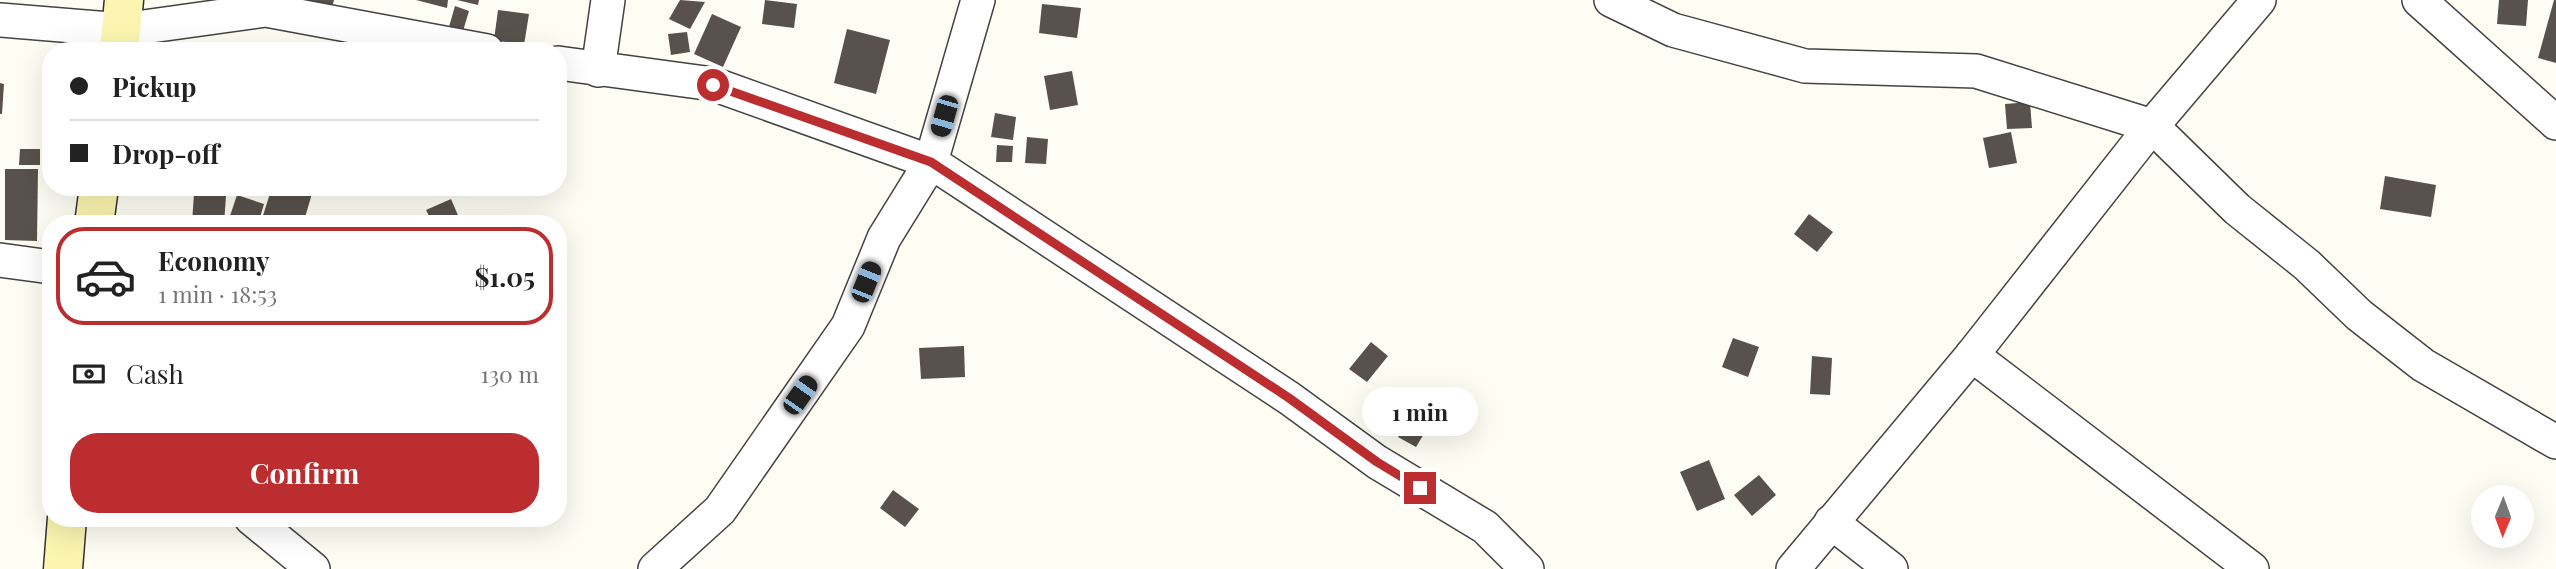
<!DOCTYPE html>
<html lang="en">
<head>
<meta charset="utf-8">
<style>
	:root { --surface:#fff; --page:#f6f6f6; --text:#222; --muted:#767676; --line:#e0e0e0; --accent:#bb2d2f }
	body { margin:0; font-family:"Playfair Display",serif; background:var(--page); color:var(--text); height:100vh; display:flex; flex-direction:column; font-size:26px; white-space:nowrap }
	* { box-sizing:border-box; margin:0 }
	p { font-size:23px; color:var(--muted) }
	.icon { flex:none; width:38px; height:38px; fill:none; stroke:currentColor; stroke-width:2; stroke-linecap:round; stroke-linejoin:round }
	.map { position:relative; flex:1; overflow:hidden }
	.panel { position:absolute; left:42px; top:215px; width:525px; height:312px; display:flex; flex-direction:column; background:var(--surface); border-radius:28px; box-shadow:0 7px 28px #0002 }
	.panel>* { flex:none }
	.top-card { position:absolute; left:42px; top:42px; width:525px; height:154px; border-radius:28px; box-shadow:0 7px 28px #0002; display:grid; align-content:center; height:154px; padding:0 28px; background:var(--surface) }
	.needle { width:46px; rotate:181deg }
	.controls { position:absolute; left:2471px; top:485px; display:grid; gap:14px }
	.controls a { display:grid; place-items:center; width:63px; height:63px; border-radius:50%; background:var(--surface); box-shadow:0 7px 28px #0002; font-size:35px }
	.end { position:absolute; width:32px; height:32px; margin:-16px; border:9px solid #bb2d2f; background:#fff; box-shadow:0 0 0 4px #fff }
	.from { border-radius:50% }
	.bubble { position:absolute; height:49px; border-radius:24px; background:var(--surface); box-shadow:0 7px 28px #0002; font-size:23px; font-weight:700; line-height:49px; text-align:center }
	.car { position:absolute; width:21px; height:42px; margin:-21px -10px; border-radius:9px; box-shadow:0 0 5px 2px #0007; background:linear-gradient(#222 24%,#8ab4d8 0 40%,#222 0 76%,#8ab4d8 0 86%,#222 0) }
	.top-card b { display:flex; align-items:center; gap:24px; height:66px; font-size:26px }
	.top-card b+b { border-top:2px solid var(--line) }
	.top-card i { width:18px; height:18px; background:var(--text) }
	ul { padding:12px 0 0; list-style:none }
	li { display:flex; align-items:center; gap:21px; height:98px; margin:0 14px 10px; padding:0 14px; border:4px solid transparent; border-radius:28px }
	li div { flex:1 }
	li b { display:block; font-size:26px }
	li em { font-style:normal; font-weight:700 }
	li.on { border-color:var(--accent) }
	li>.icon { width:63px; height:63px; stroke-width:1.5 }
	.pay { display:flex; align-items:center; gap:18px; height:77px; padding:0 28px; font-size:26px }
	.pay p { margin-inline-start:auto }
	.button { display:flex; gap:14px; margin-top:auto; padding:14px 28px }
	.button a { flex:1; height:80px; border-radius:28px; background:var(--accent); color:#fff; font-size:28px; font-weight:700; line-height:80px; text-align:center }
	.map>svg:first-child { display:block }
</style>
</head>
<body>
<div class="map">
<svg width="2556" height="569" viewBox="0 0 2556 569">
	<rect width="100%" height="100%" fill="#fefdf3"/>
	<g fill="#58514c">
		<polygon points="303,0 334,0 331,12"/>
		<polygon points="416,0 448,0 447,8"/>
		<polygon points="457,0 479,0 478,5"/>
		<polygon points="680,0 705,2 690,29 669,19"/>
		<polygon points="765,0 797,4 794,28 762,24"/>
		<polygon points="2499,0 2528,0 2526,26 2497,24"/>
		<polygon points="2554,0 2556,0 2556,63 2538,58"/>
		<polygon points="1042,4 1081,8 1077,38 1039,33"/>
		<polygon points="455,6 469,11 463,31 449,27"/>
		<polygon points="498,10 529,14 524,45 494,40"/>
		<polygon points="712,14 741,27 723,67 694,54"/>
		<polygon points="847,29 890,40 876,94 834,83"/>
		<polygon points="687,32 690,52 671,55 668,34"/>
		<polygon points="1072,71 1078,105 1050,110 1044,76"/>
		<polygon points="0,83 4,84 2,114 0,114"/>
		<polygon points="2030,102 2032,128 2007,129 2005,104"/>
		<polygon points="995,113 1016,117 1013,140 991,137"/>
		<polygon points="2011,132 2017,163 1989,168 1983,138"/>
		<polygon points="1027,137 1048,139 1046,164 1025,163"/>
		<polygon points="997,145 1013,146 1012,162 996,162"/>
		<polygon points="20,149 40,149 40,165 19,165"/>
		<polygon points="5,169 38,169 37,241 5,240"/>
		<polygon points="2385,176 2436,185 2431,217 2380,209"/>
		<polygon points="272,187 314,187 303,224 261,222"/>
		<polygon points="194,193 226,196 224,224 192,224"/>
		<polygon points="237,195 264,204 258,224 230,216"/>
		<polygon points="451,199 460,220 451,224 433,224 426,210"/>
		<polygon points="1809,214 1833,232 1817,252 1794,234"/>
		<polygon points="1733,338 1759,347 1748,377 1722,367"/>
		<polygon points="1371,342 1388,356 1367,382 1349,369"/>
		<polygon points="964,346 965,377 921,379 919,348"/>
		<polygon points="1812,356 1832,358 1830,395 1810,394"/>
		<polygon points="1414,408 1433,419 1416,447 1398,437"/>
		<polygon points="1709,460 1725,499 1697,511 1680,472"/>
		<polygon points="1759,475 1776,495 1752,516 1734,495"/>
		<polygon points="893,490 919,509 905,527 880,508"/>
	</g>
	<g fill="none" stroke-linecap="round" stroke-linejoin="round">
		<defs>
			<g id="street">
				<polyline points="1611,0 1673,30 1805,66 1976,71 2152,126 2237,209 2307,265 2359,315 2423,365 2556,442"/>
				<polyline points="2419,0 2556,123"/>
				<polyline points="0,20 122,30 266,10 487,51"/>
				<polyline points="558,63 713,84 931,162 1289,398 1377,462 1485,527 1527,569"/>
				<polyline points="598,70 608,0"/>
				<polyline points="0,260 51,267"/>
				<polyline points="1972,355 2252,569"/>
				<polyline points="251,518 313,569"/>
				<polyline points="1831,522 1891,569"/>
				<polyline points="655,569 720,510 848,326 884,238 931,162 978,0"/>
				<polyline points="1793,569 1972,355 2152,126 2259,0"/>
			</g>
			<g id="secondary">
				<polyline points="119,51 124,0"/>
				<polyline points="94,224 99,187"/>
				<polyline points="63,569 67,518"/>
			</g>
		</defs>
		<use href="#street" stroke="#434343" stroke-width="36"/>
		<use href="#secondary" stroke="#323232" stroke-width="41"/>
		<use href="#street" stroke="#fff" stroke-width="33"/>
		<use href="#secondary" stroke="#fbf5b1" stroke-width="38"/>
	</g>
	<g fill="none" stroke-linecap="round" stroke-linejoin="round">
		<polyline stroke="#bb2d2f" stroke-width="9" points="713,85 931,162 1289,398 1377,462 1420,488"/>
	</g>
</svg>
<div class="controls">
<a><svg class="needle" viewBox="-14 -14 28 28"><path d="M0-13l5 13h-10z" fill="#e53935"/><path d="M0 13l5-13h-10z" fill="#767676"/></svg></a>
</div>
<i class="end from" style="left:713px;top:85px"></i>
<i class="end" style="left:1420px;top:488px"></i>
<div class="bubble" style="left:1362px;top:387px;width:116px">1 min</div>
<i class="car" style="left:944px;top:116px;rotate:196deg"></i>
<i class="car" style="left:866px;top:282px;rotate:22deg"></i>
<i class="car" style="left:800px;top:395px;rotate:35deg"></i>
<div class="top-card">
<b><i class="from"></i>Pickup</b>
<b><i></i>Drop-off</b>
</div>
<section class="panel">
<ul>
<li class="on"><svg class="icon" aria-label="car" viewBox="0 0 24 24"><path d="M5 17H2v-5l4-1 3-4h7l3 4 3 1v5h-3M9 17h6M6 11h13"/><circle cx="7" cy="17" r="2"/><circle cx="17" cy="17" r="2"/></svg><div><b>Economy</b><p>1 min · 18:53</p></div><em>$1.05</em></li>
</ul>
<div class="pay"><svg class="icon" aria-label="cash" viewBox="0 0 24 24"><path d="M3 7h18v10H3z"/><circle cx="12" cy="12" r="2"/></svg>Cash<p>130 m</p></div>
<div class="button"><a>Confirm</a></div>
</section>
</div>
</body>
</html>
